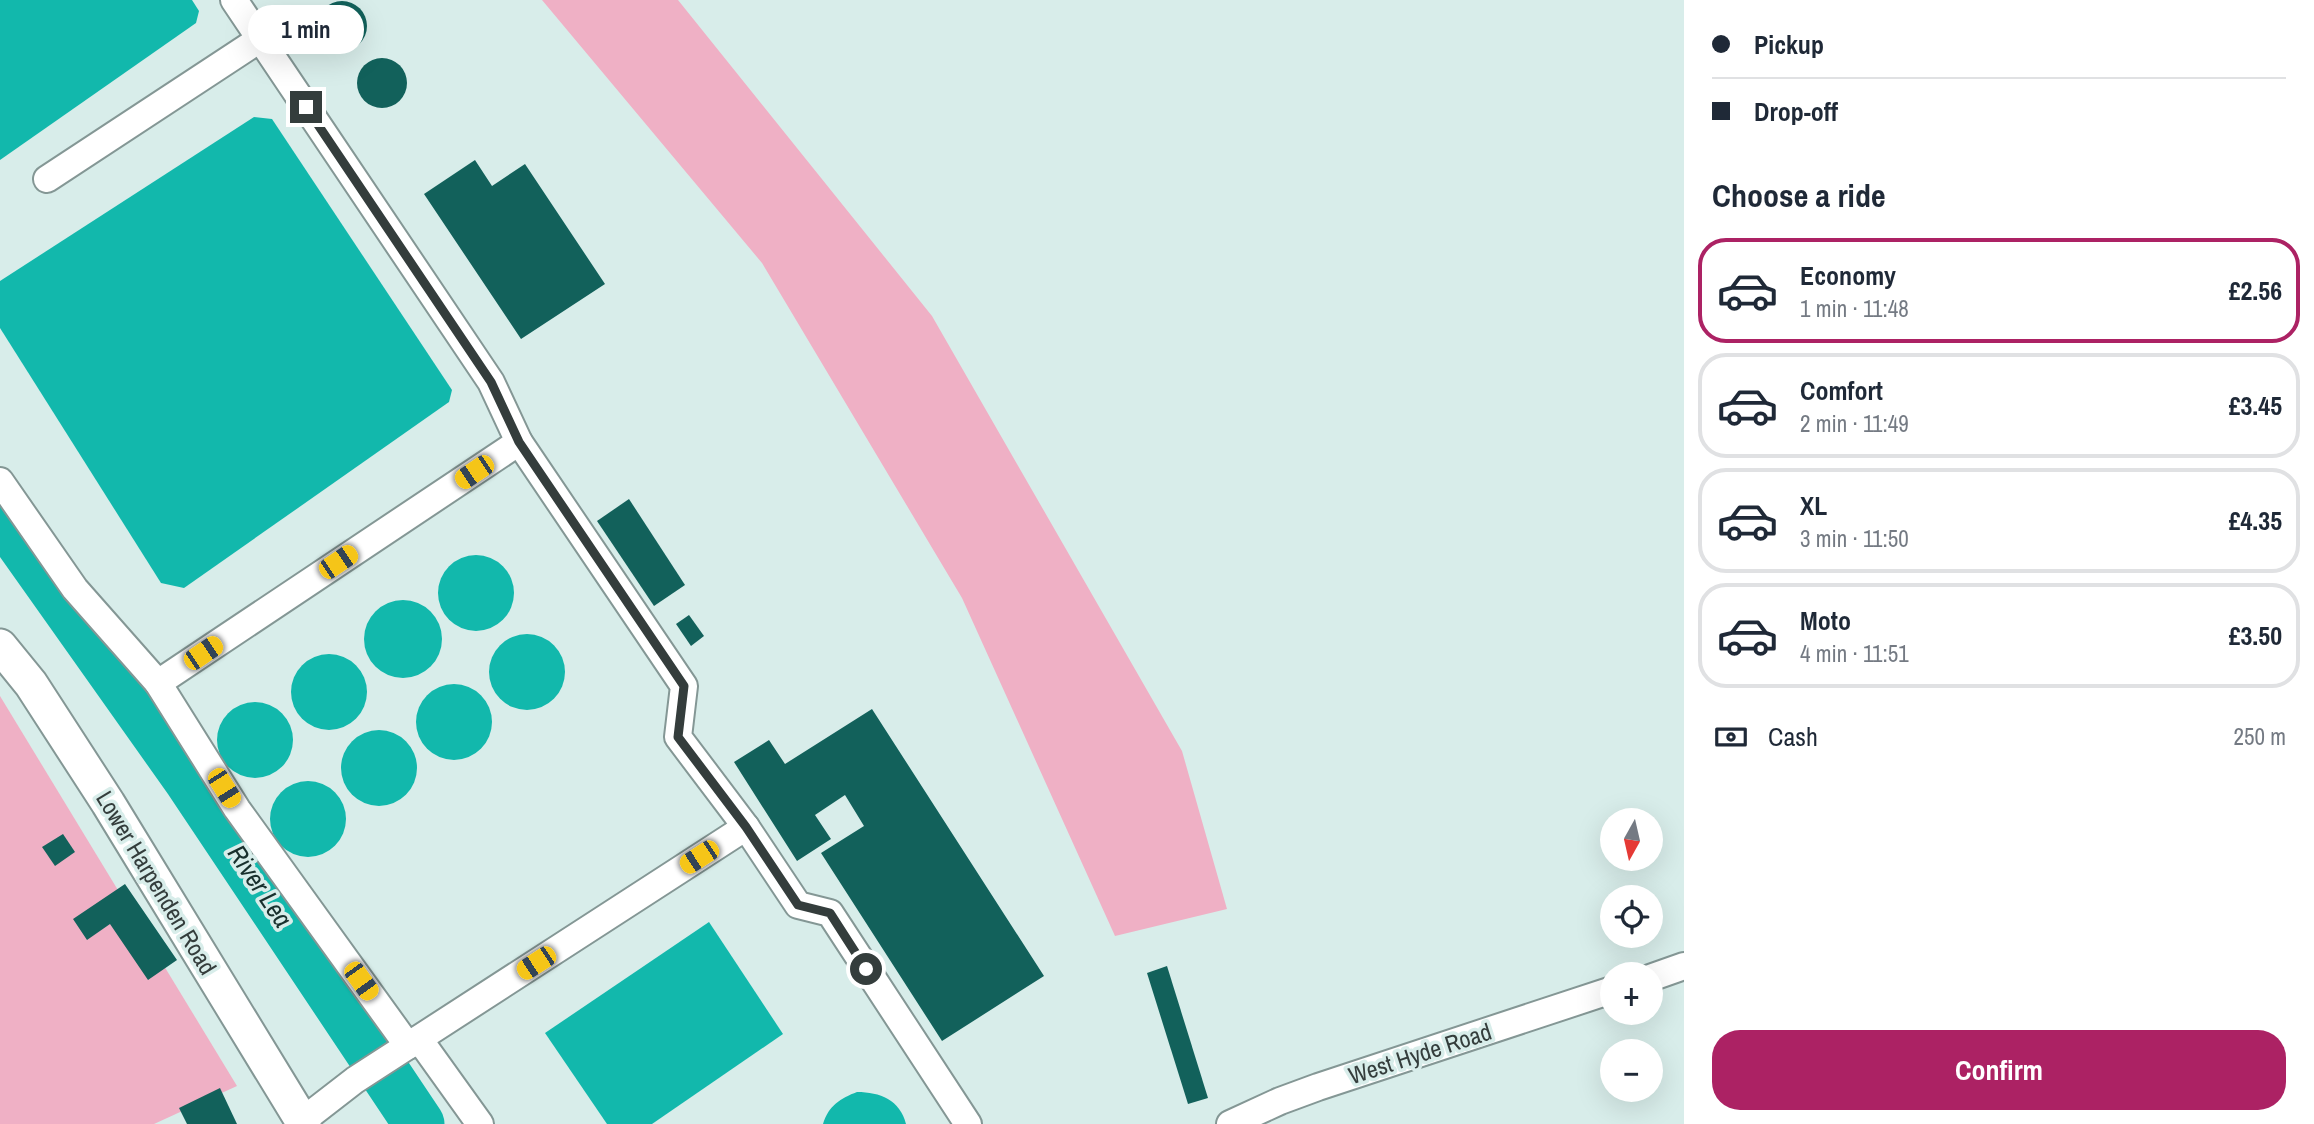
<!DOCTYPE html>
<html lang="en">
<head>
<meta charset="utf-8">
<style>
	:root { --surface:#fff; --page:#f6f6f7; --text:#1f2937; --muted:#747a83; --line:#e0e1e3; --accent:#ac2264 }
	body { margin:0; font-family:"Archivo Narrow",sans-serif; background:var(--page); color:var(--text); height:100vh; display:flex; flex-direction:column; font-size:26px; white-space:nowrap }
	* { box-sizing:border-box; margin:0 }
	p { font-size:23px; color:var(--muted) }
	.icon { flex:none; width:38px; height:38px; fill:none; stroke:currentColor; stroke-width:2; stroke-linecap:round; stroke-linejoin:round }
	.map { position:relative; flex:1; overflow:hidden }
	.side { display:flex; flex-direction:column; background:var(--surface); width:630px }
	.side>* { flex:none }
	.top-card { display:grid; align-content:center; height:154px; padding:0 28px; background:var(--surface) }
	.needle { width:46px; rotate:188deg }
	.tools { position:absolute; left:1600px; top:808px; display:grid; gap:14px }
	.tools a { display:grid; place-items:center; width:63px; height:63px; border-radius:50%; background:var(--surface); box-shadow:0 7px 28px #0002; font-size:35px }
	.end { position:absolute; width:32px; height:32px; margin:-16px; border:9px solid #343d3c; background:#fff; box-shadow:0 0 0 4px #fff }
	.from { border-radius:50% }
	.bubble { position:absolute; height:49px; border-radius:24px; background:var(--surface); box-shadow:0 7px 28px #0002; font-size:23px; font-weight:800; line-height:49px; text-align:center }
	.car { position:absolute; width:21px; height:42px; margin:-21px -10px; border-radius:9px; box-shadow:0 0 5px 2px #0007; background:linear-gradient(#f5c518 24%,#345 0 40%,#f5c518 0 76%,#345 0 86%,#f5c518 0) }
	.top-card b { display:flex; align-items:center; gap:24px; height:66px; font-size:26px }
	.top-card b+b { border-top:2px solid var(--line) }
	.top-card i { width:18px; height:18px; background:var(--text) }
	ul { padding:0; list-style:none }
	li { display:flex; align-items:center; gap:21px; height:105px; margin:0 14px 10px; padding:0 14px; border:4px solid var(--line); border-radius:28px }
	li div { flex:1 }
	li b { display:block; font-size:26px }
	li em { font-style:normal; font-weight:800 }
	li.active { border-color:var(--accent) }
	li>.icon { width:63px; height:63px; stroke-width:1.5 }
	h2 { padding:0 28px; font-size:32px; line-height:84px }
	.pay { display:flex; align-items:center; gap:18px; height:77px; padding:0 28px; font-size:26px }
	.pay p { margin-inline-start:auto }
	.primary-button { display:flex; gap:14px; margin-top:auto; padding:14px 28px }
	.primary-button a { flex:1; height:80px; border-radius:28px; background:var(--accent); color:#fff; font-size:28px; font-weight:800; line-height:80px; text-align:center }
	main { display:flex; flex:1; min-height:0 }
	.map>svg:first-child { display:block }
</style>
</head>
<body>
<main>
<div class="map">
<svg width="1684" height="1124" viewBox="0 0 1684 1124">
	<rect width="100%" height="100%" fill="#d8edea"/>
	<g fill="#efb0c5">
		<polygon points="542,0 678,0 932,316 1182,751 1227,909 1115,936 962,598 762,263"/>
		<polygon points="0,696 237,1086 154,1124 0,1124"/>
	</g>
	<g fill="#12b8ac">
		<polygon points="0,0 192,0 199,11 196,23 0,160"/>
		<polygon points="254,117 272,119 452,390 449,402 184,588 161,583 0,328 0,281"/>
		<circle cx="476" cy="593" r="38"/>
		<circle cx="403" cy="639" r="39"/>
		<circle cx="527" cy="672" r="38"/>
		<circle cx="329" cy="692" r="38"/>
		<circle cx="454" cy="722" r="38"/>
		<circle cx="255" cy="740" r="38"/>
		<circle cx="379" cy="768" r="38"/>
		<circle cx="308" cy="819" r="38"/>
		<polygon points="709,922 783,1034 652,1124 607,1124 545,1033"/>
		<path d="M857,1092C880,1092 900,1100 906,1124H823C828,1106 841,1098 857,1092Z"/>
	</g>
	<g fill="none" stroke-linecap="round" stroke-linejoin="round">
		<polyline stroke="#12b8ac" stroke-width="51" points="0,513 190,781 419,1124"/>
	</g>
	<g fill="#12615b">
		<circle cx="342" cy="26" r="25"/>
		<circle cx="382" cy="83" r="25"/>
		<polygon points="475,160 492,186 525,164 605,284 521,339 424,194"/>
		<polygon points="629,499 685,585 654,606 597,521"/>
		<polygon points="689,615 704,636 691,646 676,624"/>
		<polygon points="872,709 1044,976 942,1041 821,853 864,826 845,795 815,815 831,839 797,861 734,762 769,740 785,764"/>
		<polygon points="63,834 75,852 55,866 42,847"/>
		<polygon points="125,884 177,960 148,980 110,924 87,940 73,919"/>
		<polygon points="1167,966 1208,1098 1188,1104 1147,973"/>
		<polygon points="220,1088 237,1124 187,1124 179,1108"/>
	</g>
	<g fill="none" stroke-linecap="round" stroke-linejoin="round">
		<defs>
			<g id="minor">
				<polyline points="234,0 491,382 519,442 158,683 237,809 408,1046"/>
				<polyline points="47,179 260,39"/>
				<polyline points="0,481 75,589 158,683"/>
				<polyline points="746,827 798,905 830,913 968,1124"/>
				<polyline points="1650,978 1684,966"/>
				<polyline points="419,1039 480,1124"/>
				<polyline points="302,1121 355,1080 746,827 678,737 684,686 519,442"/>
				<polyline points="1230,1124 1280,1101 1318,1087 1612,990"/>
			</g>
			<polyline id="major" points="0,646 31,684 108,803 304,1124"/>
		</defs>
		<use href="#minor" stroke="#849795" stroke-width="30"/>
		<use href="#major" stroke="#849795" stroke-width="37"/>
		<use href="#minor" stroke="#fff" stroke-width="26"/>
		<use href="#major" stroke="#fff" stroke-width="33"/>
	</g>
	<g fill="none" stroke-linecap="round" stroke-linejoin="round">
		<polyline stroke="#343d3c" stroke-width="9" points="306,107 491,382 519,442 684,686 678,737 746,827 798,905 830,913 866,969"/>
	</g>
	<g text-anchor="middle" stroke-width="7" stroke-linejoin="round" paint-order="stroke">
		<g font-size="24" fill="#343d3c" stroke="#d8edea">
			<text transform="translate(156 883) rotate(59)" y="8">Lower Harpenden Road</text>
			<text transform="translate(1420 1054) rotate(-18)" y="8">West Hyde Road</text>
		</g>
		<g font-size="26" font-style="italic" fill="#18302d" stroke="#d8edea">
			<text transform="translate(260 886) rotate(56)" y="9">River Lea</text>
		</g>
	</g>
</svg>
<div class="tools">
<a><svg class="needle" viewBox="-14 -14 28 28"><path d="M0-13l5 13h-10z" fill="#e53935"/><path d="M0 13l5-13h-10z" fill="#747a83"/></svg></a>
<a><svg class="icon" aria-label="locate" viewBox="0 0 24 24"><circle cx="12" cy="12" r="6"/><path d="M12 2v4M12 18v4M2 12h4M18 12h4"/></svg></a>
<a>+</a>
<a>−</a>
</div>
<i class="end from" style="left:866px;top:969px"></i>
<i class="end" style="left:306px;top:107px"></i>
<div class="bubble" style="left:248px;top:5px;width:116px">1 min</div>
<i class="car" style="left:474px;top:472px;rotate:236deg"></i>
<i class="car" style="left:338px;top:562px;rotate:56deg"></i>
<i class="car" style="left:203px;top:653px;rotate:56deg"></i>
<i class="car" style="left:224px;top:788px;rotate:148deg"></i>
<i class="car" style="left:699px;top:857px;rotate:237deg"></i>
<i class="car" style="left:536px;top:963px;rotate:237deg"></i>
<i class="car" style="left:361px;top:981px;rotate:144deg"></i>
</div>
<section class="side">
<div class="top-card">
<b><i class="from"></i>Pickup</b>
<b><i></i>Drop-off</b>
</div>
<h2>Choose a ride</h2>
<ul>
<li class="active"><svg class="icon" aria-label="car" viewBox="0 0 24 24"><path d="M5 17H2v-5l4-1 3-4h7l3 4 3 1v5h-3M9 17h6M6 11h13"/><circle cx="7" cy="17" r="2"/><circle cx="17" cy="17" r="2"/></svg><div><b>Economy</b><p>1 min · 11:48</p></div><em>£2.56</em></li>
<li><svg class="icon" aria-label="car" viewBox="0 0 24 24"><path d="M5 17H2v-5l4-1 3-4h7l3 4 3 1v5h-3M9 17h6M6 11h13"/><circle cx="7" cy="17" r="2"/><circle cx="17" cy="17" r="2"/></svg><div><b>Comfort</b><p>2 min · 11:49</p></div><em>£3.45</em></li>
<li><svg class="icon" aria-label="car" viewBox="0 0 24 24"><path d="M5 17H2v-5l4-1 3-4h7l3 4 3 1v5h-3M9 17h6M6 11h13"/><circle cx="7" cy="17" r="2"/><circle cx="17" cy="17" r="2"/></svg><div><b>XL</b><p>3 min · 11:50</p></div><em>£4.35</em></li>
<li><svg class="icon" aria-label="car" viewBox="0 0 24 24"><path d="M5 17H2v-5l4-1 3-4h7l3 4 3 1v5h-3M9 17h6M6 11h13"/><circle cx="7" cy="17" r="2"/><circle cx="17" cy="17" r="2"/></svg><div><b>Moto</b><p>4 min · 11:51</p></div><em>£3.50</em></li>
</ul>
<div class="pay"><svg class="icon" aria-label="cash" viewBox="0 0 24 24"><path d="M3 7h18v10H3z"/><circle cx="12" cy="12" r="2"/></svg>Cash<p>250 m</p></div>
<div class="primary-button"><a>Confirm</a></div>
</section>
</main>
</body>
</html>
